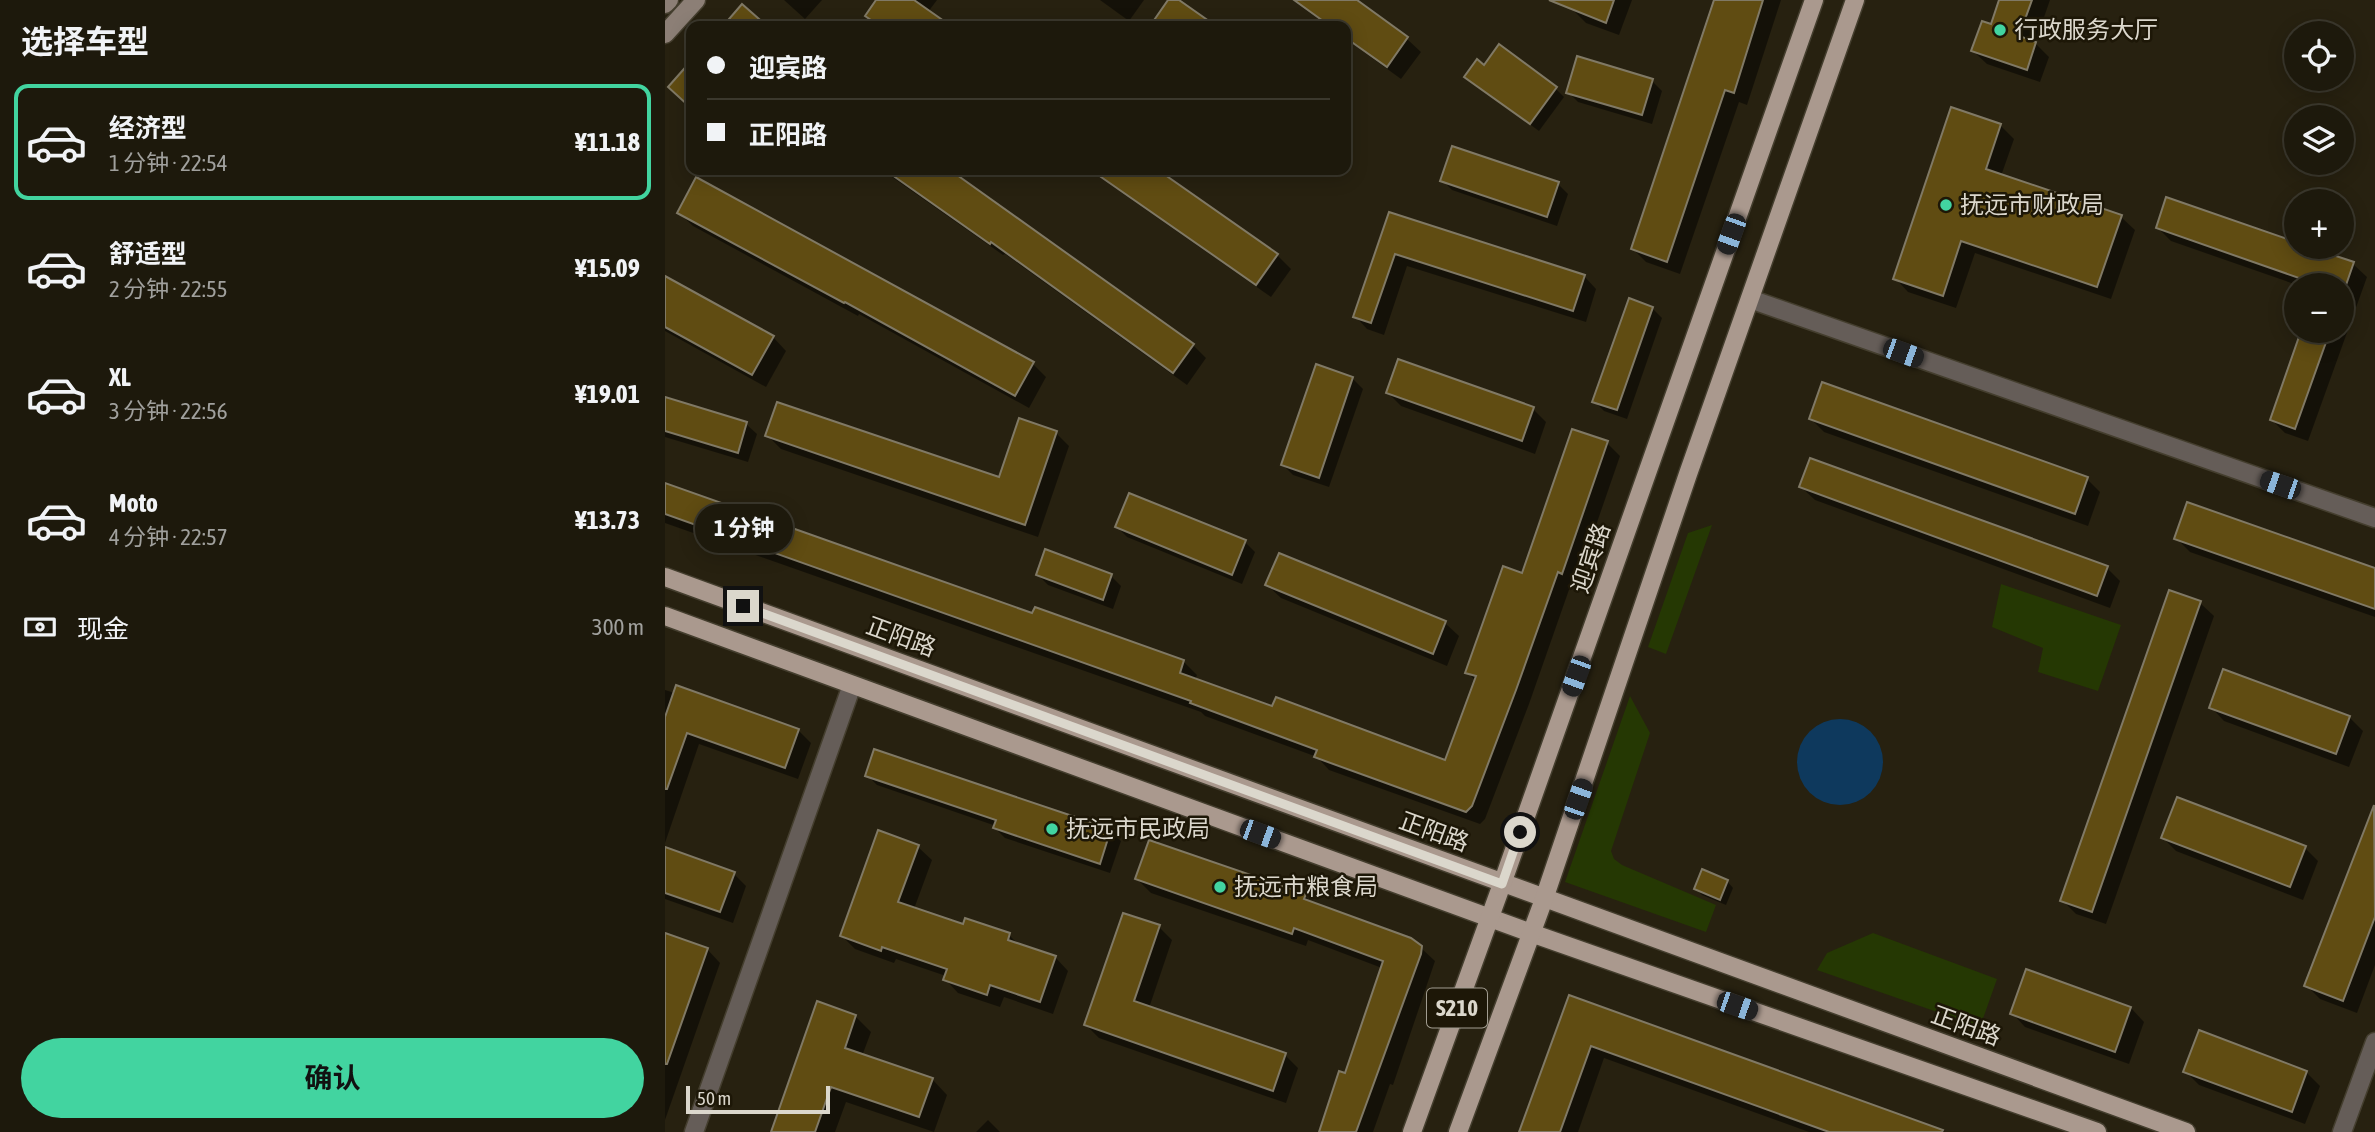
<!DOCTYPE html>
<html lang="zh">
<head>
<meta charset="utf-8">
<style>
	:root { --surface:#1d190c; --page:#252215; --text:#f1f3f6; --muted:#a0a09d; --line:#3b382d; --accent:#42d4a0 }
	body { margin:0; font-family:"Asap Condensed","Noto Sans SC",sans-serif; background:var(--page); color:var(--text); height:100vh; display:flex; flex-direction:column; font-size:26px; white-space:nowrap }
	* { box-sizing:border-box; margin:0 }
	p { font-size:23px; color:var(--muted) }
	.icon { flex:none; width:38px; height:38px; fill:none; stroke:currentColor; stroke-width:2; stroke-linecap:round; stroke-linejoin:round }
	.map { position:relative; flex:1; overflow:hidden }
	.side { display:flex; flex-direction:column; background:var(--surface); width:665px }
	.side>* { flex:none }
	.guide { position:absolute; left:21px; top:21px; width:665px; height:154px; border-radius:14px; box-shadow:0 4px 18px #0003,0 0 0 2px var(--line); display:grid; align-content:center; height:154px; padding:0 21px; background:var(--surface) }
	.tools { position:absolute; left:1619px; top:21px; display:grid; gap:14px }
	.tools a { display:grid; place-items:center; width:70px; height:70px; border-radius:50%; background:var(--surface); box-shadow:0 4px 18px #0003,0 0 0 2px var(--line); font-size:35px }
	.scale { position:absolute; left:21px; bottom:18px; width:144px; box-sizing:border-box; padding-left:7px; border:4px solid #dbd7cc; border-top:0; font-size:19px; line-height:24px; white-space:nowrap; color:#dbd7cc; -webkit-text-stroke:5px #1d1707; paint-order:stroke }
	.end { position:absolute; width:32px; height:32px; margin:-16px; border:9px solid #dbd7cc; background:#111; box-shadow:0 0 0 4px #111 }
	.from { border-radius:50% }
	.bubble { position:absolute; height:49px; border-radius:24px; background:var(--surface); box-shadow:0 4px 18px #0003,0 0 0 2px var(--line); font-size:23px; font-weight:700; line-height:49px; text-align:center }
	.car { position:absolute; width:21px; height:42px; margin:-21px -10px; border-radius:9px; box-shadow:0 0 5px 2px #0007; background:linear-gradient(#222 24%,#8ab4d8 0 40%,#222 0 76%,#8ab4d8 0 86%,#222 0) }
	.guide b { display:flex; align-items:center; gap:24px; height:66px; font-size:26px }
	.guide b+b { border-top:2px solid var(--line) }
	.guide i { width:18px; height:18px; background:var(--text) }
	ul { padding:0; list-style:none }
	li { display:flex; align-items:center; gap:21px; height:116px; margin:0 14px 10px; padding:0 7px; border:4px solid transparent; border-radius:14px }
	li div { flex:1 }
	li b { display:block; font-size:26px }
	li em { font-style:normal; font-weight:700 }
	li.selected { border-color:var(--accent) }
	li>.icon { width:63px; height:63px; stroke-width:1.5 }
	h2 { padding:0 21px; font-size:32px; line-height:84px }
	.pay { display:flex; align-items:center; gap:18px; height:77px; padding:0 21px; font-size:26px }
	.pay p { margin-inline-start:auto }
	.primary-button { display:flex; gap:14px; margin-top:auto; padding:14px 21px }
	.primary-button a { flex:1; height:80px; border-radius:42px; background:var(--accent); color:#111; font-size:28px; font-weight:700; line-height:80px; text-align:center }
	main { display:flex; flex:1; min-height:0 }
	.map>svg:first-child { display:block }
</style>
</head>
<body>
<main>
<section class="side">
<h2>选择车型</h2>
<ul>
<li class="selected"><svg class="icon" aria-label="car" viewBox="0 0 24 24"><path d="M5 17H2v-5l4-1 3-4h7l3 4 3 1v5h-3M9 17h6M6 11h13"/><circle cx="7" cy="17" r="2"/><circle cx="17" cy="17" r="2"/></svg><div><b>经济型</b><p>1 分钟 · 22:54</p></div><em>¥11.18</em></li>
<li><svg class="icon" aria-label="car" viewBox="0 0 24 24"><path d="M5 17H2v-5l4-1 3-4h7l3 4 3 1v5h-3M9 17h6M6 11h13"/><circle cx="7" cy="17" r="2"/><circle cx="17" cy="17" r="2"/></svg><div><b>舒适型</b><p>2 分钟 · 22:55</p></div><em>¥15.09</em></li>
<li><svg class="icon" aria-label="car" viewBox="0 0 24 24"><path d="M5 17H2v-5l4-1 3-4h7l3 4 3 1v5h-3M9 17h6M6 11h13"/><circle cx="7" cy="17" r="2"/><circle cx="17" cy="17" r="2"/></svg><div><b>XL</b><p>3 分钟 · 22:56</p></div><em>¥19.01</em></li>
<li><svg class="icon" aria-label="car" viewBox="0 0 24 24"><path d="M5 17H2v-5l4-1 3-4h7l3 4 3 1v5h-3M9 17h6M6 11h13"/><circle cx="7" cy="17" r="2"/><circle cx="17" cy="17" r="2"/></svg><div><b>Moto</b><p>4 分钟 · 22:57</p></div><em>¥13.73</em></li>
</ul>
<div class="pay"><svg class="icon" aria-label="cash" viewBox="0 0 24 24"><path d="M3 7h18v10H3z"/><circle cx="12" cy="12" r="2"/></svg>现金<p>300 m</p></div>
<div class="primary-button"><a>确认</a></div>
</section>
<div class="map">
<svg width="1710" height="1132" viewBox="0 0 1710 1132">
	<rect width="100%" height="100%" fill="#272110"/>
	<g fill="#253803">
		<polygon points="1047,525 1001,654 983,647 1023,533"/>
		<polygon points="1336,584 1456,625 1433,691 1373,672 1378,648 1327,627"/>
		<polygon points="965,696 985,733 946,851 949,859 957,865 1051,905 1041,932 900,882"/>
		<polygon points="1208,933 1332,979 1315,1027 1152,970 1162,953"/>
	</g>
	<circle fill="#0e395d" cx="1175" cy="762" r="43"/>
	<g fill="#0007">
		<polygon points="119,0 157,0 140,19"/>
		<polygon points="213,0 272,0 263,12 283,26 213,26 202,15"/>
		<polygon points="435,0 479,0 464,21"/>
		<polygon points="627,0 689,0 742,39 756,52 736,79 681,39 681,26 663,26"/>
		<polygon points="911,0 967,0 954,35 921,23 907,9"/>
		<polygon points="1051,0 1116,0 1082,105 1074,102 1015,274 981,262 968,249"/>
		<polygon points="1335,0 1385,0 1370,43 1384,57 1375,82 1322,64 1308,51 1327,26"/>
		<polygon points="820,67 890,88 899,97 874,131 811,85"/>
		<polygon points="987,81 997,91 987,124 913,102 903,92"/>
		<polygon points="1335,125 1349,139 1336,176 1456,217 1470,230 1446,299 1310,253 1291,308 1243,292 1230,278"/>
		<polygon points="217,170 281,170 528,345 541,358 522,385 340,254 338,255"/>
		<polygon points="424,170 489,170 612,255 626,269 606,297"/>
		<polygon points="777,180 893,184 903,194 892,226 787,190"/>
		<polygon points="14,213 368,364 381,377 364,408 194,314 193,316 28,226"/>
		<polygon points="725,214 919,276 931,289 921,322 742,266 719,335 702,329 690,316"/>
		<polygon points="1493,228 1631,244 1631,247 1639,247 1688,264 1702,277 1643,441 1620,433 1607,420 1638,331 1676,331 1676,285 1632,285 1506,241"/>
		<polygon points="0,284 108,337 121,351 101,387 0,331"/>
		<polygon points="987,308 997,318 962,419 939,411 929,401"/>
		<polygon points="652,367 688,379 698,389 664,487 628,475 618,465"/>
		<polygon points="723,393 868,409 881,422 870,454 736,406"/>
		<polygon points="0,399 81,424 92,434 83,462 0,437"/>
		<polygon points="1146,419 1422,479 1435,492 1423,526 1159,432"/>
		<polygon points="391,433 404,446 373,537 116,449 102,435 335,479"/>
		<polygon points="942,443 955,456 910,586 906,584 864,704 820,819 815,824 664,770 652,757 540,716 536,712 0,523 0,485 368,615 371,609 519,662 532,675 530,680 608,708 781,762 811,681 802,672 858,575"/>
		<polygon points="1136,487 1442,568 1455,581 1445,608 1150,500"/>
		<polygon points="452,527 580,542 590,552 577,584 462,537"/>
		<polygon points="1511,538 1710,570 1710,617 1525,552"/>
		<polygon points="614,555 780,623 794,636 782,666 616,598 602,585"/>
		<polygon points="373,575 446,576 456,586 448,609 383,585"/>
		<polygon points="1535,603 1549,616 1441,924 1411,914 1397,900"/>
		<polygon points="0,690 133,730 146,743 133,779 34,744 0,843"/>
		<polygon points="1546,707 1684,717 1698,731 1684,767 1559,721"/>
		<polygon points="210,751 445,831 456,841 445,873 340,838 330,828 331,826 212,785 202,775"/>
		<polygon points="1710,806 1710,965 1692,1013 1655,999 1642,986"/>
		<polygon points="1498,838 1640,848 1653,861 1638,900 1511,851"/>
		<polygon points="253,847 267,860 249,909 299,926 344,935 354,945 390,957 403,971 388,1014 339,997 335,1007 293,993 280,979 281,976 231,959 229,963 190,949 177,936"/>
		<polygon points="0,849 69,874 81,886 68,923 0,899"/>
		<polygon points="472,879 640,896 649,905 756,948 770,961 728,1085 725,1084 708,1132 655,1132 681,1076 717,968 643,940 641,946 486,893"/>
		<polygon points="1062,881 1068,888 1061,905 1037,895 1031,889"/>
		<polygon points="494,927 507,940 484,1008 620,1055 633,1068 621,1103 434,1038 421,1025"/>
		<polygon points="0,935 42,949 55,963 0,1120"/>
		<polygon points="1362,971 1466,1008 1479,1022 1464,1064 1360,1027 1347,1013"/>
		<polygon points="905,997 1280,1132 1144,1132 939,1058 913,1132 856,1132"/>
		<polygon points="190,1016 206,1032 197,1056 267,1079 282,1095 269,1132 181,1102 170,1132 107,1132"/>
		<polygon points="1520,1071 1641,1072 1655,1086 1640,1124 1534,1085"/>
		<polygon points="323,1120 335,1132 311,1132"/>
	</g>
	<g fill="#604c12" stroke="#807965" stroke-width="2">
		<polygon points="211,0 249,0 286,26 215,26 200,16"/>
		<polygon points="503,0 514,0 551,26 485,26"/>
		<polygon points="629,0 692,0 743,37 722,67 681,38 681,26 665,26"/>
		<polygon points="884,0 949,0 941,23"/>
		<polygon points="1049,0 1098,0 1069,93 1060,90 1002,262 966,249"/>
		<polygon points="1334,0 1367,0 1354,36 1371,42 1362,70 1306,51 1317,21 1326,24"/>
		<polygon points="77,4 102,26 58,26"/>
		<polygon points="834,44 892,87 865,124 799,77 812,59 819,65"/>
		<polygon points="912,56 988,79 977,115 901,93"/>
		<polygon points="26,61 26,108 3,87"/>
		<polygon points="1286,107 1336,124 1321,169 1457,215 1432,287 1296,241 1278,296 1228,279"/>
		<polygon points="787,146 894,182 882,217 775,181"/>
		<polygon points="220,170 285,170 529,344 508,373 326,242 325,244"/>
		<polygon points="426,170 493,170 613,254 591,285"/>
		<polygon points="31,177 369,362 350,396 180,302 179,303 12,213"/>
		<polygon points="1501,197 1631,242 1631,247 1644,247 1689,262 1681,285 1654,285 1491,228"/>
		<polygon points="724,212 920,275 908,311 730,254 706,323 688,317"/>
		<polygon points="0,276 109,336 87,375 0,327"/>
		<polygon points="964,298 988,307 952,410 927,402"/>
		<polygon points="1636,331 1665,331 1630,429 1605,420"/>
		<polygon points="733,359 869,407 857,441 721,393"/>
		<polygon points="651,364 688,377 654,478 616,465"/>
		<polygon points="1157,382 1423,477 1410,514 1144,419"/>
		<polygon points="0,397 82,422 73,453 0,431"/>
		<polygon points="112,402 334,477 354,418 392,431 360,525 100,436"/>
		<polygon points="907,429 943,441 897,574 893,572 851,690 807,806 801,812 649,757 652,750 525,703 526,701 0,514 0,483 367,613 370,607 519,660 515,673 607,706 611,697 780,760 811,676 800,673 838,566 857,573"/>
		<polygon points="1145,458 1443,566 1432,596 1134,487"/>
		<polygon points="464,493 581,540 567,575 450,527"/>
		<polygon points="1522,502 1710,568 1710,609 1509,539"/>
		<polygon points="380,549 447,574 438,600 371,575"/>
		<polygon points="614,553 781,621 768,654 600,585"/>
		<polygon points="1504,590 1536,601 1427,912 1395,901"/>
		<polygon points="1558,669 1685,716 1671,754 1544,708"/>
		<polygon points="11,685 134,729 120,768 22,733 2,789 0,789 0,717"/>
		<polygon points="209,749 446,829 435,864 328,828 331,820 200,776"/>
		<polygon points="1512,797 1641,846 1625,887 1496,838"/>
		<polygon points="1709,805 1710,917 1678,1001 1639,986"/>
		<polygon points="213,830 254,845 233,902 298,924 300,918 345,933 343,940 391,956 375,1002 325,985 322,995 278,980 282,969 217,947 216,951 175,936"/>
		<polygon points="484,840 641,894 639,899 746,938 757,946 756,954 691,1132 654,1132 674,1071 680,1073 718,961 629,928 627,934 470,879"/>
		<polygon points="0,847 70,872 55,912 0,893"/>
		<polygon points="1037,869 1063,880 1055,900 1029,889"/>
		<polygon points="458,913 495,925 469,1001 621,1053 608,1091 419,1025"/>
		<polygon points="0,933 43,948 2,1064 0,1064"/>
		<polygon points="1361,969 1466,1007 1450,1052 1345,1014"/>
		<polygon points="904,995 1278,1130 1277,1132 1164,1132 926,1046 895,1132 854,1132"/>
		<polygon points="152,1001 191,1015 180,1048 268,1078 254,1117 166,1087 150,1132 106,1132"/>
		<polygon points="1534,1030 1642,1071 1627,1112 1518,1072"/>
	</g>
	<g fill="none" stroke-linecap="round" stroke-linejoin="round">
		<defs>
			<g id="street">
				<polyline points="1085,299 1710,518"/>
				<polyline points="29,1132 187,685"/>
				<polyline points="1677,1132 1710,1042"/>
			</g>
			<g id="secondary">
				<polyline points="0,4 4,0"/>
				<polyline points="0,34 31,0"/>
			</g>
			<g id="primary">
				<polyline points="0,577 1521,1132"/>
				<polyline points="0,616 866,933 1432,1132"/>
				<polyline points="747,1132 837,884 1149,0"/>
				<polyline points="793,1132 879,899 1023,474 1190,0"/>
			</g>
		</defs>
		<use href="#street" stroke="#443e2e" stroke-width="21"/>
		<use href="#secondary" stroke="#443e2e" stroke-width="21"/>
		<use href="#primary" stroke="#443e2e" stroke-width="21"/>
		<use href="#street" stroke="#655d58" stroke-width="18"/>
		<use href="#secondary" stroke="#8c7f76" stroke-width="18"/>
		<use href="#primary" stroke="#aa998e" stroke-width="18"/>
	</g>
	<g fill="none" stroke-linecap="round" stroke-linejoin="round">
		<polyline stroke="#dbd7cc" stroke-width="9" points="78,606 837,884 855,832"/>
	</g>
	<g fill="#42d4a0" stroke="#1d1707" stroke-width="2.5">
		<circle cx="1335" cy="30" r="7"/>
		<circle cx="1281" cy="205" r="7"/>
		<circle cx="387" cy="829" r="7"/>
		<circle cx="555" cy="887" r="7"/>
	</g>
	<g text-anchor="middle" stroke-width="5" stroke-linejoin="round" paint-order="stroke">
		<rect fill="#1d1707" stroke="#a29d91" stroke-width="2" x="762" y="988.5" width="60" height="39" rx="5"/>
		<g font-size="23" font-weight="bold" fill="#dbd7cc">
			<text x="792" y="1016">S210</text>
		</g>
		<g font-size="24" fill="#dbd7cc" stroke="#1d1707" text-anchor="start">
			<text x="1349" y="38">行政服务大厅</text>
			<text x="1295" y="213">抚远市财政局</text>
			<text x="401" y="837">抚远市民政局</text>
			<text x="569" y="895">抚远市粮食局</text>
		</g>
		<g font-size="24" fill="#dbd7cc" stroke="#1d1707">
			<text transform="translate(926 558) rotate(-71)" y="8">迎宾路</text>
			<text transform="translate(236 637) rotate(20)" y="8">正阳路</text>
			<text transform="translate(769 832) rotate(20)" y="8">正阳路</text>
			<text transform="translate(1301 1026) rotate(20)" y="8">正阳路</text>
		</g>
	</g>
</svg>
<div class="tools">
<a><svg class="icon" aria-label="locate" viewBox="0 0 24 24"><circle cx="12" cy="12" r="6"/><path d="M12 2v4M12 18v4M2 12h4M18 12h4"/></svg></a>
<a><svg class="icon" aria-label="layers" viewBox="0 0 24 24"><path d="M12 4l9 5-9 5-9-5zM3 14l9 5 9-5"/></svg></a>
<a>+</a>
<a>−</a>
</div>
<div class="scale">50 m</div>
<i class="end from" style="left:855px;top:832px"></i>
<i class="end" style="left:78px;top:606px"></i>
<div class="bubble" style="left:30px;top:504px;width:98px">1 分钟</div>
<i class="car" style="left:1066px;top:234px;rotate:200deg"></i>
<i class="car" style="left:1238px;top:353px;rotate:110deg"></i>
<i class="car" style="left:1615px;top:485px;rotate:289deg"></i>
<i class="car" style="left:911px;top:676px;rotate:200deg"></i>
<i class="car" style="left:913px;top:799px;rotate:19deg"></i>
<i class="car" style="left:595px;top:834px;rotate:110deg"></i>
<i class="car" style="left:1072px;top:1006px;rotate:109deg"></i>
<div class="guide">
<b><i class="from"></i>迎宾路</b>
<b><i></i>正阳路</b>
</div>
</div>
</main>
</body>
</html>
